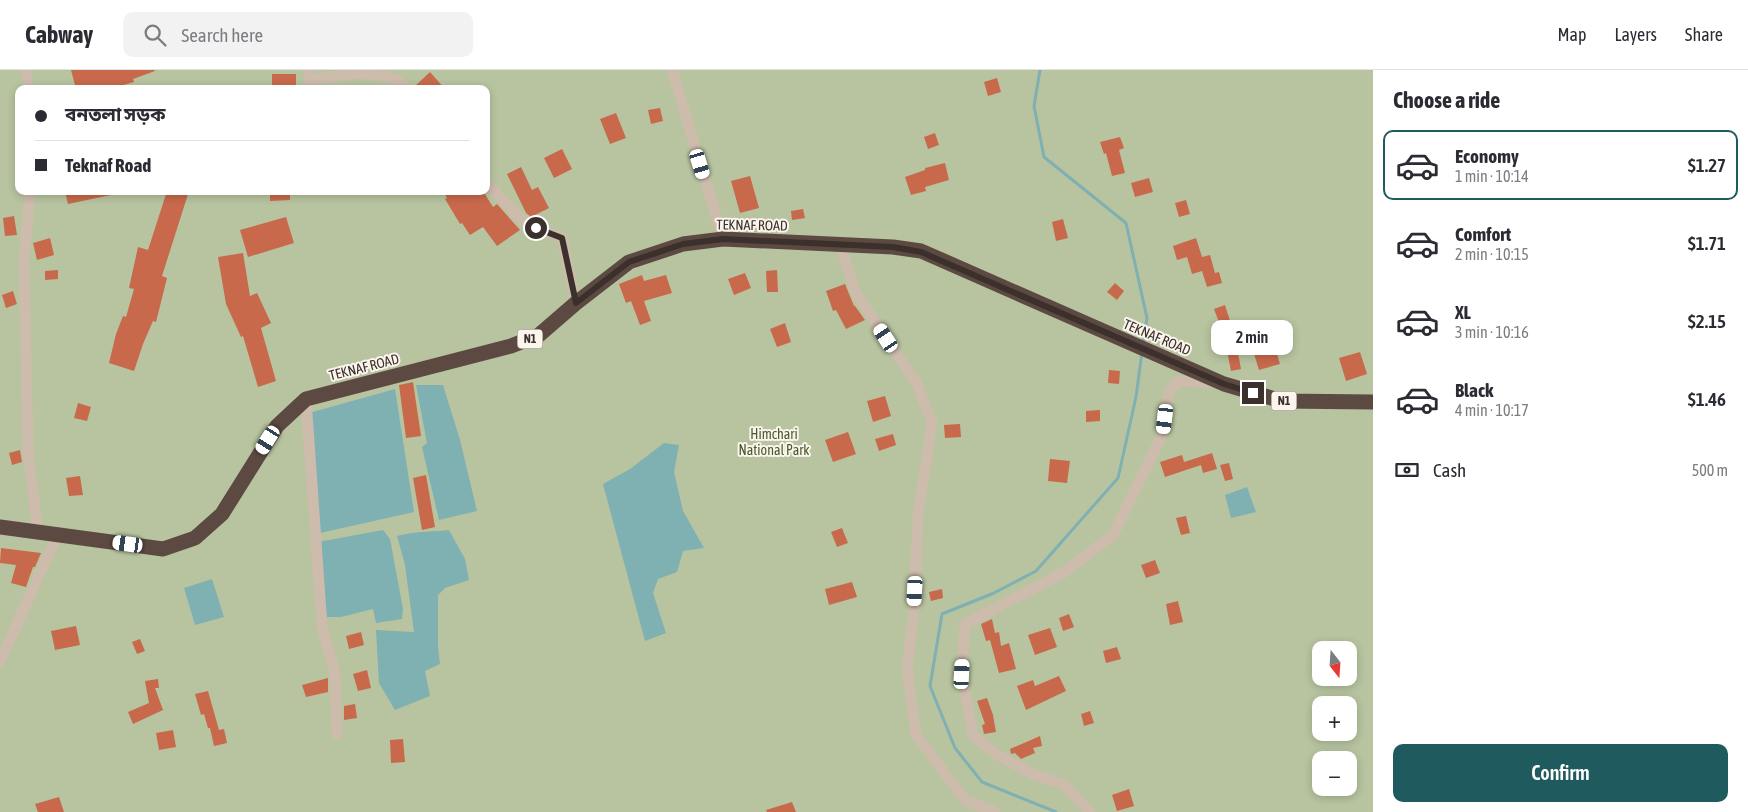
<!DOCTYPE html>
<html lang="en">
<head>
<meta charset="utf-8">
<style>
	:root { --surface:#fff; --page:#f2f2f3; --text:#2b2b33; --muted:#7c7c81; --line:#e1e1e2; --accent:#1f5a5e }
	body { margin:0; font-family:"Asap Condensed","Noto Sans Bengali",sans-serif; background:var(--page); color:var(--text); height:100vh; display:flex; flex-direction:column; font-size:19px; white-space:nowrap }
	* { box-sizing:border-box; margin:0 }
	p { font-size:16px; color:var(--muted) }
	.icon { flex:none; width:28px; height:28px; fill:none; stroke:currentColor; stroke-width:2; stroke-linecap:round; stroke-linejoin:round }
	.map { position:relative; flex:1; overflow:hidden }
	.details { display:flex; flex-direction:column; background:var(--surface); width:375px }
	.details>* { flex:none }
	.guide { position:absolute; left:15px; top:15px; width:475px; height:110px; border-radius:10px; box-shadow:0 2px 8px #0003; display:grid; align-content:center; height:110px; padding:0 20px; background:var(--surface) }
	.needle { width:32px; rotate:163deg }
	.buttons { position:absolute; left:1312px; top:571px; display:grid; gap:10px }
	.buttons a { display:grid; place-items:center; width:45px; height:45px; border-radius:10px; background:var(--surface); box-shadow:0 2px 8px #0003; font-size:25px }
	.end { position:absolute; width:22px; height:22px; margin:-11px; border:6px solid #3b302b; background:#fff; box-shadow:0 0 0 2px #fff }
	.from { border-radius:50% }
	.bubble { position:absolute; height:35px; border-radius:10px; background:var(--surface); box-shadow:0 2px 8px #0003; font-size:16px; font-weight:600; line-height:35px; text-align:center }
	.car { position:absolute; width:15px; height:30px; margin:-15px -8px; border-radius:6px; box-shadow:0 0 4px 1px #0007; background:linear-gradient(#fff 24%,#345 0 40%,#fff 0 76%,#345 0 86%,#fff 0) }
	.guide b { display:flex; align-items:center; gap:18px; height:48px; font-size:19px }
	.guide b+b { border-top:1px solid var(--line) }
	.guide i { width:12px; height:12px; background:var(--text) }
	ul { padding:0; list-style:none }
	li { display:flex; align-items:center; gap:15px; height:70px; margin:0 10px 8px; padding:0 10px; border:2px solid transparent; border-radius:10px }
	li div { flex:1 }
	li b { display:block; font-size:19px }
	li em { font-style:normal; font-weight:600 }
	li.current { border-color:var(--accent) }
	li>.icon { width:45px; height:45px; stroke-width:1.5 }
	h2 { padding:0 20px; font-size:22px; line-height:60px }
	.pay { display:flex; align-items:center; gap:12px; height:55px; padding:0 20px; font-size:19px }
	.pay p { margin-inline-start:auto }
	.action { display:flex; gap:10px; margin-top:auto; padding:10px 20px }
	.action a { flex:1; height:58px; border-radius:10px; background:var(--accent); color:#fff; font-size:20px; font-weight:600; line-height:58px; text-align:center }
	header { display:flex; align-items:center; gap:30px; box-sizing:border-box; height:70px; padding:0 25px; background:var(--surface); border-bottom:1px solid var(--line) }
	header strong { font-size:24px }
	nav { display:flex; gap:28px; margin-inline-start:auto; font-size:18px }
	.search { width:350px; height:45px; background:var(--page); display:flex; align-items:center; gap:12px; box-sizing:border-box; padding:0 18px; border-radius:10px; color:var(--muted); font-size:19px }
	main { display:flex; flex:1; min-height:0 }
	.map>svg:first-child { display:block }
</style>
</head>
<body>
<header>
<strong>Cabway</strong>
<div class="search"><svg class="icon" aria-label="search" viewBox="0 0 24 24"><circle cx="10" cy="10" r="6"/><path d="M15 15l6 6"/></svg>Search here</div>
<nav><a>Map</a><a>Layers</a><a>Share</a></nav>
</header>
<main>
<div class="map">
<svg width="1373" height="742" viewBox="0 0 1373 742">
	<rect width="100%" height="100%" fill="#f4ebe1"/>
	<path fill="#b8c4a0" fill-rule="evenodd" d="M0,0H1373V742H0ZM19,19H486V121H19ZM1321,580H1349V608H1321ZM1321,635H1349V662H1321ZM1321,690H1349V718H1321Z"/>
	<g fill="#7fb0b2">
		<polygon points="416,315 443,315 460,370 477,441 439,450 422,377 427,373"/>
		<polygon points="395,319 414,442 320,463 309,343"/>
		<polygon points="664,373 679,375 674,402 683,441 704,478 683,481 677,502 658,509 653,523 666,563 645,571 603,414 630,399"/>
		<polygon points="1247,417 1256,442 1231,448 1225,425"/>
		<polygon points="383,460 390,469 403,539 402,549 376,553 373,539 341,547 327,547 318,472"/>
		<path d="M449,460L465,489L469,510L445,518L438,525V577L440,594L425,601L430,626L395,640L379,613L376,560L414,562L405,495L397,466C414,461 431,462 449,460Z"/>
		<polygon points="212,509 224,547 195,555 184,518"/>
	</g>
	<g fill="none" stroke-linecap="round" stroke-linejoin="round">
		<g stroke="#7fb0b2" stroke-width="3">
			<polyline points="1040,0 1034,36 1044,87 1126,153 1147,248 1143,274"/>
			<polyline points="1056,742 982,712 955,678 930,616 942,544 994,523 1036,501 1118,408 1136,327 1142,282"/>
		</g>
	</g>
	<g fill="#c8694b">
		<polygon points="71,0 154,0 155,1 133,9 134,12 109,19 76,19"/>
		<polygon points="430,2 445,19 414,19 414,17"/>
		<rect x="272" y="4" width="24" height="15"/>
		<polygon points="997,8 1001,22 988,26 984,12"/>
		<polygon points="660,38 663,51 651,54 648,40"/>
		<polygon points="616,43 626,68 610,74 600,49"/>
		<polygon points="935,63 939,75 928,79 924,67"/>
		<polygon points="1120,67 1124,78 1119,80 1125,103 1112,106 1106,83 1104,84 1100,72"/>
		<polygon points="562,79 572,99 554,108 544,88"/>
		<polygon points="945,93 949,110 925,117 926,121 911,125 905,107 925,100 925,98"/>
		<polygon points="521,97 532,120 538,117 549,138 531,147 526,143 507,104"/>
		<polygon points="750,106 759,138 740,143 731,111"/>
		<polygon points="1149,108 1153,122 1135,127 1131,113"/>
		<polygon points="65,121 110,121 111,125 68,134"/>
		<polygon points="167,121 189,121 162,206 167,208 156,252 153,251 143,274 134,301 109,293 116,264 123,246 126,247 134,219 129,218 138,177 148,180"/>
		<polygon points="270,121 290,121 290,130 270,131"/>
		<polygon points="443,121 483,121 493,137 497,134 520,160 497,176 483,157 470,165 462,153 460,154 445,129 447,128"/>
		<polygon points="1186,130 1190,144 1179,147 1175,133"/>
		<polygon points="803,139 805,148 792,150 791,141"/>
		<polygon points="14,146 17,165 5,166 3,148"/>
		<polygon points="286,147 294,173 248,187 240,160"/>
		<polygon points="1063,149 1068,168 1056,171 1052,152"/>
		<polygon points="50,168 54,185 37,190 33,173"/>
		<polygon points="1196,168 1202,187 1210,185 1215,203 1219,202 1222,213 1207,217 1202,201 1192,204 1187,187 1177,190 1173,176"/>
		<polygon points="243,183 250,226 257,223 271,253 261,258 276,311 258,317 243,266 241,267 226,234 218,187"/>
		<polygon points="58,200 58,209 45,210 45,201"/>
		<polygon points="777,200 778,222 767,222 766,201"/>
		<polygon points="745,203 751,218 734,225 728,209"/>
		<polygon points="642,205 644,211 666,205 672,223 644,231 651,251 640,255 631,231 626,233 619,214"/>
		<polygon points="1115,213 1124,221 1117,230 1107,222"/>
		<polygon points="845,214 854,236 855,236 865,250 846,259 836,240 833,241 826,221"/>
		<polygon points="13,221 17,234 6,238 2,225"/>
		<polygon points="1225,235 1230,251 1220,255 1214,239"/>
		<polygon points="785,253 791,272 777,277 770,259"/>
		<polygon points="1272,268 1280,294 1259,300 1251,274"/>
		<polygon points="1237,278 1241,299 1231,301 1227,281"/>
		<polygon points="1360,282 1367,304 1346,311 1339,288"/>
		<polygon points="1109,300 1120,301 1119,314 1108,313"/>
		<polygon points="413,312 421,366 406,368 399,315"/>
		<polygon points="885,326 891,346 873,352 867,331"/>
		<polygon points="78,333 91,337 87,351 74,348"/>
		<polygon points="1100,340 1100,351 1086,352 1086,341"/>
		<polygon points="960,354 961,367 945,368 944,355"/>
		<polygon points="848,362 856,384 833,392 825,370"/>
		<polygon points="893,364 896,375 879,381 875,369"/>
		<polygon points="20,380 22,392 12,395 9,383"/>
		<polygon points="1212,383 1217,399 1203,403 1201,395 1165,407 1160,392 1182,385 1184,392"/>
		<polygon points="1050,389 1070,391 1067,413 1048,411"/>
		<polygon points="1229,393 1233,409 1225,411 1220,395"/>
		<polygon points="426,405 435,457 422,460 413,408"/>
		<polygon points="80,406 83,425 69,426 66,408"/>
		<polygon points="1186,446 1190,463 1181,465 1176,448"/>
		<polygon points="842,458 848,473 837,477 831,462"/>
		<polygon points="1,478 41,483 35,497 33,497 26,517 11,513 16,495 0,493"/>
		<polygon points="1155,490 1160,503 1146,508 1141,495"/>
		<polygon points="852,512 857,527 829,535 825,519"/>
		<polygon points="942,519 943,528 931,531 929,522"/>
		<polygon points="1178,531 1183,552 1170,555 1166,534"/>
		<polygon points="1069,544 1074,557 1063,561 1059,548"/>
		<polygon points="992,549 995,563 999,562 1001,576 1009,573 1016,599 999,603 990,570 986,571 981,554"/>
		<polygon points="76,556 80,575 55,580 51,561"/>
		<polygon points="1050,558 1057,577 1035,585 1028,565"/>
		<polygon points="361,562 364,575 349,579 346,566"/>
		<polygon points="140,569 145,581 137,584 132,572"/>
		<polygon points="1117,577 1121,589 1106,593 1103,581"/>
		<polygon points="367,600 371,618 358,621 353,604"/>
		<polygon points="1059,606 1066,621 1026,640 1017,616 1033,610 1035,616"/>
		<polygon points="328,608 328,622 306,627 302,615"/>
		<polygon points="158,609 159,618 155,618 163,640 133,654 128,642 149,633 145,611"/>
		<polygon points="208,621 219,660 224,659 227,673 214,676 210,658 208,658 204,644 201,645 195,624"/>
		<polygon points="987,628 993,645 996,662 984,664 982,655 985,654 977,631"/>
		<polygon points="355,634 357,648 344,650 344,636"/>
		<polygon points="1090,641 1094,653 1084,656 1081,644"/>
		<polygon points="173,660 176,677 159,680 156,663"/>
		<polygon points="1040,666 1042,676 1033,678 1035,683 1021,689 1015,683 1011,684 1010,679"/>
		<polygon points="403,669 405,692 391,693 390,670"/>
		<polygon points="1129,719 1134,736 1117,741 1112,725"/>
		<polygon points="59,727 64,742 38,742 35,734"/>
		<polygon points="792,732 796,742 767,742 766,740"/>
	</g>
	<g fill="none" stroke-linecap="round" stroke-linejoin="round">
		<g stroke="#cdbbac" stroke-width="11">
			<polyline points="26,0 29,19"/>
			<polyline points="308,0 310,10 359,3 394,8 407,19"/>
			<polyline points="672,0 723,169"/>
			<polyline points="486,112 524,152 562,168 576,233"/>
			<polyline points="30,121 24,190 28,382 38,462"/>
			<polyline points="840,174 856,223 917,314 932,352 918,445 914,540 907,599 916,665 965,730 995,742"/>
			<polyline points="306,329 322,557 335,604 337,664"/>
			<polyline points="0,591 58,464"/>
			<polyline points="1090,742 1065,715 1035,705 994,683 973,665 962,604 965,554 1063,503 1113,465 1163,363 1169,321 1178,311 1217,313"/>
		</g>
		<polyline stroke="#5c4a42" stroke-width="15" points="0,457 163,479 195,468 222,444 277,356 306,329 511,276 539,265 576,233 629,192 683,174 723,169 893,177 921,181 1224,314 1282,331 1373,332"/>
	</g>
	<g fill="none" stroke-linecap="round" stroke-linejoin="round">
		<polyline stroke="#3b302b" stroke-width="6" points="536,158 562,168 576,233 629,192 683,174 723,169 893,177 921,182 1224,314 1253,323"/>
	</g>
	<g text-anchor="middle" stroke-width="4" stroke-linejoin="round" paint-order="stroke">
		<g fill="#fbf5ee" stroke="#756b66" stroke-width="1">
			<rect x="517.5" y="259.5" width="25" height="19" rx="4"/>
			<rect x="1271.5" y="321.5" width="25" height="19" rx="4"/>
		</g>
		<g font-size="12" font-weight="bold" fill="#3b302b">
			<text x="530" y="273">N1</text>
			<text x="1284" y="335">N1</text>
		</g>
		<g font-size="14" fill="#3b302b" stroke="#fbf5ee">
			<text transform="translate(752 155) rotate(1)" y="5">TEKNAF ROAD</text>
			<text transform="translate(1157 267) rotate(23)" y="5">TEKNAF ROAD</text>
			<text transform="translate(364 297) rotate(-14)" y="5">TEKNAF ROAD</text>
		</g>
		<g font-size="14" fill="#4a5a2e" stroke="#fbf5ee">
			<text x="774" y="369">Himchari<tspan x="774" dy="16">National Park</tspan></text>
		</g>
	</g>
</svg>
<div class="buttons">
<a><svg class="needle" viewBox="-14 -14 28 28"><path d="M0-13l5 13h-10z" fill="#e53935"/><path d="M0 13l5-13h-10z" fill="#7c7c81"/></svg></a>
<a>+</a>
<a>−</a>
</div>
<i class="end from" style="left:536px;top:158px"></i>
<i class="end" style="left:1253px;top:323px"></i>
<div class="bubble" style="left:1211px;top:250px;width:82px">2 min</div>
<i class="car" style="left:700px;top:94px;rotate:163deg"></i>
<i class="car" style="left:886px;top:268px;rotate:327deg"></i>
<i class="car" style="left:1165px;top:349px;rotate:187deg"></i>
<i class="car" style="left:268px;top:370px;rotate:212deg"></i>
<i class="car" style="left:128px;top:474px;rotate:278deg"></i>
<i class="car" style="left:915px;top:521px;rotate:183deg"></i>
<i class="car" style="left:962px;top:604px;rotate:3deg"></i>
<div class="guide">
<b><i class="from"></i>বনতলা সড়ক</b>
<b><i></i>Teknaf Road</b>
</div>
</div>
<section class="details">
<h2>Choose a ride</h2>
<ul>
<li class="current"><svg class="icon" aria-label="car" viewBox="0 0 24 24"><path d="M5 17H2v-5l4-1 3-4h7l3 4 3 1v5h-3M9 17h6M6 11h13"/><circle cx="7" cy="17" r="2"/><circle cx="17" cy="17" r="2"/></svg><div><b>Economy</b><p>1 min · 10:14</p></div><em>$1.27</em></li>
<li><svg class="icon" aria-label="car" viewBox="0 0 24 24"><path d="M5 17H2v-5l4-1 3-4h7l3 4 3 1v5h-3M9 17h6M6 11h13"/><circle cx="7" cy="17" r="2"/><circle cx="17" cy="17" r="2"/></svg><div><b>Comfort</b><p>2 min · 10:15</p></div><em>$1.71</em></li>
<li><svg class="icon" aria-label="car" viewBox="0 0 24 24"><path d="M5 17H2v-5l4-1 3-4h7l3 4 3 1v5h-3M9 17h6M6 11h13"/><circle cx="7" cy="17" r="2"/><circle cx="17" cy="17" r="2"/></svg><div><b>XL</b><p>3 min · 10:16</p></div><em>$2.15</em></li>
<li><svg class="icon" aria-label="car" viewBox="0 0 24 24"><path d="M5 17H2v-5l4-1 3-4h7l3 4 3 1v5h-3M9 17h6M6 11h13"/><circle cx="7" cy="17" r="2"/><circle cx="17" cy="17" r="2"/></svg><div><b>Black</b><p>4 min · 10:17</p></div><em>$1.46</em></li>
</ul>
<div class="pay"><svg class="icon" aria-label="cash" viewBox="0 0 24 24"><path d="M3 7h18v10H3z"/><circle cx="12" cy="12" r="2"/></svg>Cash<p>500 m</p></div>
<div class="action"><a>Confirm</a></div>
</section>
</main>
</body>
</html>
